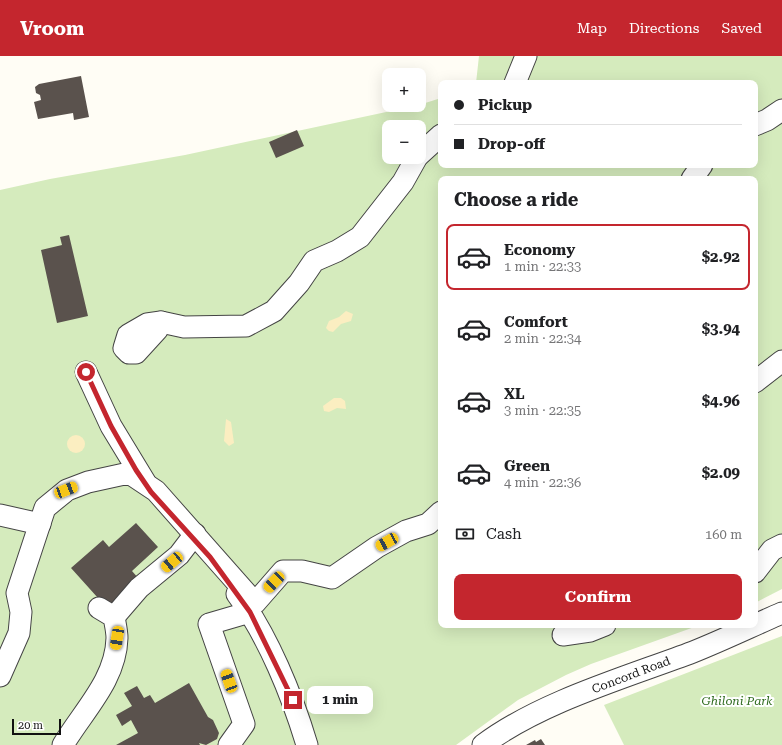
<!DOCTYPE html>
<html lang="en">
<head>
<meta charset="utf-8">
<style>
	:root { --surface:#fff; --page:#f6f6f6; --text:#202124; --muted:#757577; --line:#e0e0e0; --accent:#c4262e }
	body { margin:0; font-family:"Roboto Serif",serif; background:var(--page); color:var(--text); height:100vh; display:flex; flex-direction:column; font-size:15px; white-space:nowrap }
	* { box-sizing:border-box; margin:0 }
	p { font-size:13px; color:var(--muted) }
	.icon { flex:none; width:22px; height:22px; fill:none; stroke:currentColor; stroke-width:2; stroke-linecap:round; stroke-linejoin:round }
	.map { position:relative; flex:1; overflow:hidden }
	.details { position:absolute; left:438px; top:120px; width:320px; height:452px; display:flex; flex-direction:column; background:var(--surface); border-radius:8px; box-shadow:0 4px 16px #0002 }
	.details>* { flex:none }
	.guide { position:absolute; left:438px; top:24px; width:320px; height:88px; border-radius:8px; box-shadow:0 4px 16px #0002; display:grid; align-content:center; height:88px; padding:0 16px; background:var(--surface) }
	.fabs { position:absolute; left:382px; top:12px; display:grid; gap:8px }
	.fabs a { display:grid; place-items:center; width:44px; height:44px; border-radius:8px; background:var(--surface); box-shadow:0 4px 16px #0002; font-size:20px }
	.scale { position:absolute; left:12px; bottom:10px; width:49px; box-sizing:border-box; padding-left:4px; border:2px solid #111; border-top:0; font-size:11px; line-height:14px; white-space:nowrap; color:#111; -webkit-text-stroke:3px #fff; paint-order:stroke }
	.end { position:absolute; width:18px; height:18px; margin:-9px; border:5px solid #c4262e; background:#fff; box-shadow:0 0 0 2px #fff }
	.from { border-radius:50% }
	.bubble { position:absolute; height:28px; border-radius:8px; background:var(--surface); box-shadow:0 4px 16px #0002; font-size:13px; font-weight:700; line-height:28px; text-align:center }
	.car { position:absolute; width:12px; height:24px; margin:-12px -6px; border-radius:5px; box-shadow:0 0 3px 1px #0007; background:linear-gradient(#f5c518 24%,#345 0 40%,#f5c518 0 76%,#345 0 86%,#f5c518 0) }
	.guide b { display:flex; align-items:center; gap:14px; height:38px; font-size:15px }
	.guide b+b { border-top:1px solid var(--line) }
	.guide i { width:10px; height:10px; background:var(--text) }
	ul { padding:0; list-style:none }
	li { display:flex; align-items:center; gap:12px; height:66px; margin:0 8px 6px; padding:0 8px; border:2px solid transparent; border-radius:8px }
	li div { flex:1 }
	li b { display:block; font-size:15px }
	li em { font-style:normal; font-weight:700 }
	li.active { border-color:var(--accent) }
	li>.icon { width:36px; height:36px; stroke-width:1.5 }
	h2 { padding:0 16px; font-size:18px; line-height:48px }
	.pay { display:flex; align-items:center; gap:10px; height:44px; padding:0 16px; font-size:15px }
	.pay p { margin-inline-start:auto }
	.button { display:flex; gap:8px; margin-top:auto; padding:8px 16px }
	.button a { flex:1; height:46px; border-radius:8px; background:var(--accent); color:#fff; font-size:16px; font-weight:700; line-height:46px; text-align:center }
	header { display:flex; align-items:center; gap:24px; box-sizing:border-box; height:56px; padding:0 20px; background:var(--accent); color:#fff }
	header strong { font-size:19px }
	nav { display:flex; gap:22px; margin-inline-start:auto; font-size:14px }
	.map>svg:first-child { display:block }
</style>
</head>
<body>
<header>
<strong>Vroom</strong>
<nav><a>Map</a><a>Directions</a><a>Saved</a></nav>
</header>
<div class="map">
<svg width="782" height="689" viewBox="0 0 782 689">
	<rect width="100%" height="100%" fill="#fffdf5"/>
	<g fill="#d5ebbd" fill-rule="evenodd">
		<path d="M479,0H782V533L755,547V123H441V569H700L591,608L566,619L518,644L456,689H0V134L50,123L185,99L419,49L441,42V109H755V27H476ZM389,71H419V101H389Z"/>
		<polygon points="782,580 782,689 624,689 604,649"/>
	</g>
	<g fill="#fbeec1">
		<polygon points="346,255 353,258 351,265 341,268 333,276 329,275 326,272 329,265 339,261"/>
		<polygon points="334,342 341,342 345,345 346,353 337,352 329,356 324,355 323,350"/>
		<polygon points="226,363 231,366 234,387 229,390 224,385"/>
		<circle cx="76" cy="388" r="9"/>
	</g>
	<g fill="#5a524d">
		<polygon points="81,20 89,61 74,64 73,57 38,63 34,46 41,44 40,39 36,37 35,31 39,28"/>
		<polygon points="297,74 304,90 276,102 269,86"/>
		<polygon points="69,179 88,260 57,267 41,194 62,189 60,181"/>
		<polygon points="136,467 158,491 132,515 139,523 107,552 71,512 103,484 109,491"/>
		<polygon points="189,627 208,661 213,664 219,677 217,683 206,689 199,687 200,689 116,689 138,677 131,664 122,670 116,659 132,650 124,637 137,630 144,642 150,639 155,647"/>
		<polygon points="541,683 545,689 526,689 535,684 536,686"/>
	</g>
	<g fill="none" stroke-linecap="round" stroke-linejoin="round">
		<defs>
			<g id="minor">
				<polyline points="515,27 526,0"/>
				<polyline points="755,69 767,64 782,54"/>
				<polyline points="419,99 441,79"/>
				<polyline points="692,123 702,109"/>
				<polyline points="161,266 184,271 246,270 274,255 299,227 314,205 337,195 360,181 403,126 417,101"/>
				<polygon points="161,266 157,274 136,297 129,297 124,292 128,279 147,268"/>
				<polyline points="86,316 111,370 145,426"/>
				<polyline points="755,326 782,305"/>
				<polyline points="0,459 40,468"/>
				<polyline points="755,516 772,494 782,489"/>
				<path d="M237,538C268,580 292,639 307,689"/>
				<polyline points="114,561 139,532 179,499 195,478"/>
				<polyline points="563,579 590,575 605,569"/>
				<polyline points="0,620 19,577 21,556 17,537 45,452 67,434 88,426 129,417 156,435 255,547 283,515 302,515 332,522 377,491 406,475 428,468 441,456"/>
				<path d="M63,689C83,655 116,624 117,582C117,575 115,567 114,561L99,552"/>
				<polyline points="229,689 244,668 209,568 250,556"/>
				<path d="M483,689C540,646 627,621 693,596C723,584 752,570 782,557"/>
			</g>
		</defs>
		<use href="#minor" stroke="#444" stroke-width="23"/>
		<use href="#minor" stroke="#fff" stroke-width="21"/>
	</g>
	<g fill="none" stroke-linecap="round" stroke-linejoin="round">
		<polyline stroke="#c4262e" stroke-width="5" points="86,316 111,370 136,414 151,436 210,501 250,556 293,644"/>
	</g>
	<g text-anchor="middle" stroke-width="4" stroke-linejoin="round" paint-order="stroke">
		<g font-size="12" fill="#111" stroke="#fff">
			<text transform="translate(631 619) rotate(-21)" y="4">Concord Road</text>
		</g>
		<g font-size="12" font-style="italic" fill="#2f6b1f" stroke="#fff">
			<text x="737" y="649">Ghiloni Park</text>
		</g>
	</g>
</svg>
<div class="fabs">
<a>+</a>
<a>−</a>
</div>
<div class="scale">20 m</div>
<i class="end from" style="left:86px;top:316px"></i>
<i class="end" style="left:293px;top:644px"></i>
<div class="bubble" style="left:307px;top:630px;width:66px">1 min</div>
<i class="car" style="left:66px;top:434px;rotate:69deg"></i>
<i class="car" style="left:387px;top:486px;rotate:241deg"></i>
<i class="car" style="left:172px;top:506px;rotate:230deg"></i>
<i class="car" style="left:274px;top:526px;rotate:224deg"></i>
<i class="car" style="left:117px;top:582px;rotate:189deg"></i>
<i class="car" style="left:229px;top:625px;rotate:340deg"></i>
<div class="guide">
<b><i class="from"></i>Pickup</b>
<b><i></i>Drop-off</b>
</div>
<section class="details">
<h2>Choose a ride</h2>
<ul>
<li class="active"><svg class="icon" aria-label="car" viewBox="0 0 24 24"><path d="M5 17H2v-5l4-1 3-4h7l3 4 3 1v5h-3M9 17h6M6 11h13"/><circle cx="7" cy="17" r="2"/><circle cx="17" cy="17" r="2"/></svg><div><b>Economy</b><p>1 min · 22:33</p></div><em>$2.92</em></li>
<li><svg class="icon" aria-label="car" viewBox="0 0 24 24"><path d="M5 17H2v-5l4-1 3-4h7l3 4 3 1v5h-3M9 17h6M6 11h13"/><circle cx="7" cy="17" r="2"/><circle cx="17" cy="17" r="2"/></svg><div><b>Comfort</b><p>2 min · 22:34</p></div><em>$3.94</em></li>
<li><svg class="icon" aria-label="car" viewBox="0 0 24 24"><path d="M5 17H2v-5l4-1 3-4h7l3 4 3 1v5h-3M9 17h6M6 11h13"/><circle cx="7" cy="17" r="2"/><circle cx="17" cy="17" r="2"/></svg><div><b>XL</b><p>3 min · 22:35</p></div><em>$4.96</em></li>
<li><svg class="icon" aria-label="car" viewBox="0 0 24 24"><path d="M5 17H2v-5l4-1 3-4h7l3 4 3 1v5h-3M9 17h6M6 11h13"/><circle cx="7" cy="17" r="2"/><circle cx="17" cy="17" r="2"/></svg><div><b>Green</b><p>4 min · 22:36</p></div><em>$2.09</em></li>
</ul>
<div class="pay"><svg class="icon" aria-label="cash" viewBox="0 0 24 24"><path d="M3 7h18v10H3z"/><circle cx="12" cy="12" r="2"/></svg>Cash<p>160 m</p></div>
<div class="button"><a>Confirm</a></div>
</section>
</div>
</body>
</html>
